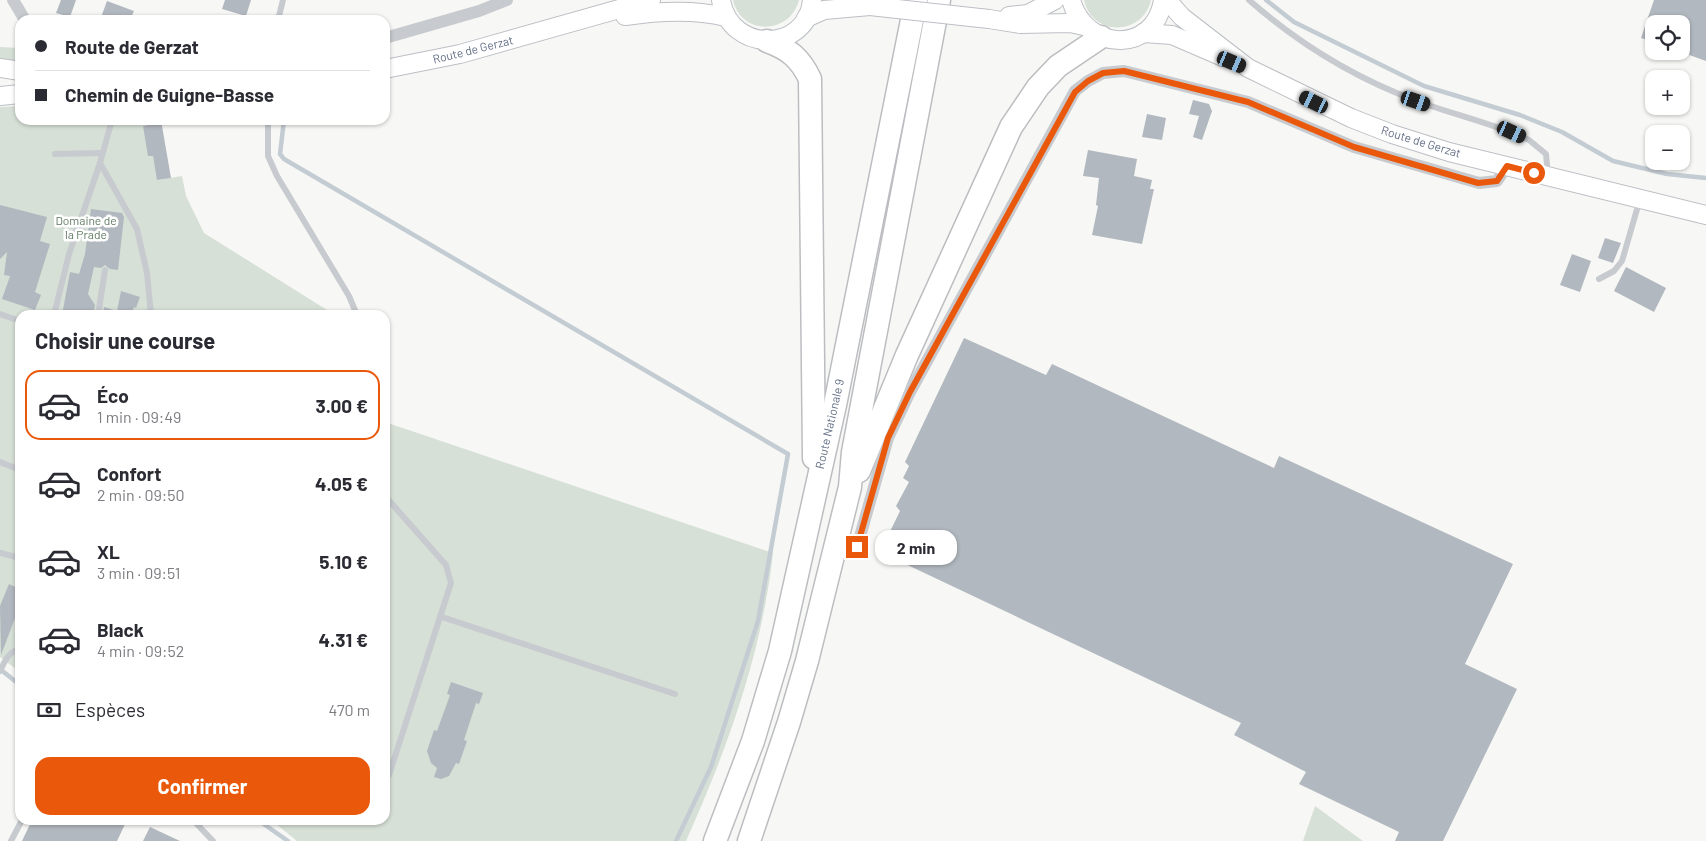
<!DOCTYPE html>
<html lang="fr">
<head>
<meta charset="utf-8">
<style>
	:root { --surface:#fff; --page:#f2f2f3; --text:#2b2b33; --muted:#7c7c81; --line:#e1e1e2; --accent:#ea580c }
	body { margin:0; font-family:Barlow,sans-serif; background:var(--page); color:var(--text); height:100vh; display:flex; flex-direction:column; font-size:19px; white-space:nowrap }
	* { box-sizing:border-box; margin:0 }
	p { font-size:16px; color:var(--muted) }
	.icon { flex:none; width:28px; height:28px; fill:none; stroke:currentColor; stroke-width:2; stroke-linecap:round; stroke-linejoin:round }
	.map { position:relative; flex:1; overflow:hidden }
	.drawer { position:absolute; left:15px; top:310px; width:375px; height:515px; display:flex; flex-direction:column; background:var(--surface); border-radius:15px; box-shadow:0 1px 4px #0004 }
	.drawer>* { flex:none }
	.banner { position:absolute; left:15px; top:15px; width:375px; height:110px; border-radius:15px; box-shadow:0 1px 4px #0004; display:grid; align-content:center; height:110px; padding:0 20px; background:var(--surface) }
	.buttons { position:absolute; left:1645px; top:15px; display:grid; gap:10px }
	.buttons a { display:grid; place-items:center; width:45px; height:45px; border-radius:10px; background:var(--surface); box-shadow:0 1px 4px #0004; font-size:25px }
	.end { position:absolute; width:22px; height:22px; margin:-11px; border:6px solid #ea580c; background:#fff; box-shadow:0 0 0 2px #fff }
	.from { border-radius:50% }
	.bubble { position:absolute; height:35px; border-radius:15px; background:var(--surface); box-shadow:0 1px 4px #0004; font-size:16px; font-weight:700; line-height:35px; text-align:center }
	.car { position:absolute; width:15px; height:30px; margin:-15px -8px; border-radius:6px; box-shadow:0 0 4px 1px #0007; background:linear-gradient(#222 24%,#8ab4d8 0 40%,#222 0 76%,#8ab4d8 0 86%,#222 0) }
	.banner b { display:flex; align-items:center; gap:18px; height:48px; font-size:19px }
	.banner b+b { border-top:1px solid var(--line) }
	.banner i { width:12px; height:12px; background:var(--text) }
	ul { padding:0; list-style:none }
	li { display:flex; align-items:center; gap:15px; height:70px; margin:0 10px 8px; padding:0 10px; border:2px solid transparent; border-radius:15px }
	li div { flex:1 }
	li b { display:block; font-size:19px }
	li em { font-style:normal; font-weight:700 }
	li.current { border-color:var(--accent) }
	li>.icon { width:45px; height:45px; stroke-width:1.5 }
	h2 { padding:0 20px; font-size:22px; line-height:60px }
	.pay { display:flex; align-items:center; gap:12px; height:55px; padding:0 20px; font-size:19px }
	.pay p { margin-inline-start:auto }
	.button { display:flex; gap:10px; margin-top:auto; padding:10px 20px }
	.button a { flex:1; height:58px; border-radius:15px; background:var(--accent); color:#fff; font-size:20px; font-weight:700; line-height:58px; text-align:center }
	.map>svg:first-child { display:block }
</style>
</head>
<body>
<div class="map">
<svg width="1706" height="841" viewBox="0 0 1706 841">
	<rect width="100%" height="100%" fill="#f7f8f5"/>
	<g fill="#d7e0d6">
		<path d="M733,0H799C790,35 741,36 733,0Z"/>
		<path d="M1084,0H1151C1143,36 1092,37 1084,0Z"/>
		<polygon points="0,47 20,48 20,66 0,63"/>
		<polygon points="20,106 20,120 147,120 148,125 143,126 150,156 153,156 158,180 182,176 186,196 204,233 327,310 326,315 20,315 20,672 0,657 0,107"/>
		<path d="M385,422L773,553C762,653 727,750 686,841H297L271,820H385Z"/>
		<polygon points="1315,806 1363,841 1303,841"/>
	</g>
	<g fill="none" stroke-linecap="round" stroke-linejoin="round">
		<g stroke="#c4ccd3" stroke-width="4.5">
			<polyline points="1266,0 1294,22 1424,86 1520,115 1562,132 1613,161 1667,174 1706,178"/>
			<polyline points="284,120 280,154 284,159 788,454 758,621 711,767 676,841"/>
			<polyline points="0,669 20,685"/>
			<polyline points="258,820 288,841"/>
		</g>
	</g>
	<g fill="#b2b8bf">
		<polygon points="61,0 76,0 70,17 56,13"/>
		<polygon points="225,0 251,0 246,16 222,9"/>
		<polygon points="1654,0 1706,0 1706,61 1681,52 1681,24 1654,24 1654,42 1641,38"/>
		<polygon points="107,1 134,11 130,20 100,20"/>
		<polygon points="1193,100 1209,104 1212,111 1202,140 1193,137 1199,116 1189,114"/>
		<polygon points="1147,114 1166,118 1162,140 1142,137"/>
		<polygon points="147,120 161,120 171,178 157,180 153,156 148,156 143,126 148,125"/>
		<polygon points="1088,150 1137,159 1134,176 1152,180 1150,189 1154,189 1142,244 1092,235 1098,206 1096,205 1099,178 1083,176"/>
		<polygon points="0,205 47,217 40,241 50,244 35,292 41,295 35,310 2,299 10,276 4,275 7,252 0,259"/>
		<polygon points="91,209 122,213 124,217 118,270 110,269 105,265 101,268 94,267 88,294 95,305 93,315 62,315 70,272 79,274 85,254"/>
		<polygon points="1605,238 1621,243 1613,263 1598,258"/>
		<polygon points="1572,254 1591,261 1580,292 1560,285"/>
		<polygon points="1626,267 1666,288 1654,312 1614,291"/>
		<polygon points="121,291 140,297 136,308 134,307 131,315 103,315 104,307 117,311"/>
		<polygon points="964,338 1046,375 1052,364 1274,468 1279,456 1513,564 1465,664 1517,689 1443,841 1395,841 1399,832 1299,784 1306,772 1234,735 1241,723 880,552 900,511 896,506 909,482 903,478 909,466 905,462"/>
		<polygon points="9,584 20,589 20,605 1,655 0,606"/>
		<polygon points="451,682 483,693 479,704 476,703 464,740 467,741 459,764 456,763 449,776 441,779 434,777 437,768 431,763 427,751 434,730 437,731 450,695 447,694"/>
		<polygon points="32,820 127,820 117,841 22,841"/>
		<polygon points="150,827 180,841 143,841"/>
	</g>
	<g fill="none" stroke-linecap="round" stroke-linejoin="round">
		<defs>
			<g id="secondary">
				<path d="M721,0C730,54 807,53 812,0"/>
				<path d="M1071,0C1086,53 1155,54 1163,0"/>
				<polyline points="1167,0 1182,17 1248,68 1351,118 1392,134 1449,152 1706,215"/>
				<path d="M625,16C658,11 694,9 726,17"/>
				<polyline points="1009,16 1028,14 1055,0"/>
				<polyline points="806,18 824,10 870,6"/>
				<polyline points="989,19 1020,24 1070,23 1084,26"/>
				<polyline points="1143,33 1172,35 1223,57"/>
				<polyline points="0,68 20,71"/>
				<polyline points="385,69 460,54 651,0"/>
				<polyline points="0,96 20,94"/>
			</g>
			<g id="highway">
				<path d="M767,41C789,49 800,58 810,79L814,458"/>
				<polyline points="859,471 907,355 1011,127 1038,87 1058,66 1101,37"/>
				<polyline points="715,841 753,741 780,651 835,405 916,0"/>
				<polyline points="749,841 789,722 807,661 850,487 853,452 939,0"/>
			</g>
		</defs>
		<use href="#secondary" stroke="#bcbfc5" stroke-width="20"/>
		<use href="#highway" stroke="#bcbdc1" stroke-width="25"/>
		<g stroke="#c7cace" stroke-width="6">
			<path d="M1249,0C1299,44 1355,78 1417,101C1454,115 1493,123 1529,140L1546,154L1548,175"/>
			<polyline points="278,20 283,0"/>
			<polyline points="268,120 268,156 277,176 349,296 357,315"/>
			<polyline points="55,154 102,153"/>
			<polyline points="100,163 137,229 147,273 151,315"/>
			<polyline points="76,230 84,232"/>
			<polyline points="1599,279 1614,271 1622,261 1640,199"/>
			<polyline points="0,314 20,321"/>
			<polyline points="54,315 69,254 100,163 112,120"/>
			<polyline points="98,315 105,270"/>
			<polyline points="0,462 20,470"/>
			<polyline points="385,496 446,565 451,583 389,775"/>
			<polyline points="0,553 20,558"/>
			<polyline points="442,617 675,694"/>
			<path d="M0,671C5,661 8,652 20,649"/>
			<polyline points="193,820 213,841"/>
			<polyline points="11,841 22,820"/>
		</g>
		<g stroke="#c7cace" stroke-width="12">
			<polyline points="13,0 25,20"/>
			<polyline points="385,38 479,11 507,0"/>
			<polyline points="857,547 888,438 910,392 1075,91 1088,81 1103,73 1124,71 1248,102 1354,147 1479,183 1497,181 1507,166"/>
		</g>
		<use href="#secondary" stroke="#fff" stroke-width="18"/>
		<use href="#highway" stroke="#fff" stroke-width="22"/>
		<defs>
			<polyline id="secondary-bridge" points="870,6 989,19"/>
		</defs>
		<use href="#secondary-bridge" stroke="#bcbfc5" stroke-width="20" stroke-linecap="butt"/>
		<use href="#secondary-bridge" stroke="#fff" stroke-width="18"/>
	</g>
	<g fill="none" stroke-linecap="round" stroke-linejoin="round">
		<polyline stroke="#ea580c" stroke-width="6" points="857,547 888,438 910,392 1075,92 1088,81 1103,73 1124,71 1248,102 1354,147 1478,183 1497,181 1507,166 1534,173"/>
	</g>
	<g text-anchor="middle" stroke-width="5" stroke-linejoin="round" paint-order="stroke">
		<g font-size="12" fill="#657188" stroke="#fff">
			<text transform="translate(473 50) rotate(-14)" y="4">Route de Gerzat</text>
			<text transform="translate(1421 142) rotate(17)" y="4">Route de Gerzat</text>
			<text transform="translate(830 424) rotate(-77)" y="4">Route Nationale 9</text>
		</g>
		<g font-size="12" fill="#607a61" stroke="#fff">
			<text x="86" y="225">Domaine de<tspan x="86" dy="14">la Prade</tspan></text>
		</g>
	</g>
</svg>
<div class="buttons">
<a><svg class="icon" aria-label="locate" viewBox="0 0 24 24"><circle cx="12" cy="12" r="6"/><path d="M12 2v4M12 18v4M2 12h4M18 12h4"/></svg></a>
<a>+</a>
<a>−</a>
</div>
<i class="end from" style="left:1534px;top:173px"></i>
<i class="end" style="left:857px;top:547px"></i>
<div class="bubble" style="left:875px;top:530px;width:82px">2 min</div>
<i class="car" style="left:1232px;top:62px;rotate:113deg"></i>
<i class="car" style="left:1416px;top:101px;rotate:109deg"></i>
<i class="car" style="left:1314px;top:102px;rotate:296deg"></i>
<i class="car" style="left:1512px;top:132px;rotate:115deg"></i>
<div class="banner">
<b><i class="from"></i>Route de Gerzat</b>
<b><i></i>Chemin de Guigne-Basse</b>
</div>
<section class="drawer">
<h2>Choisir une course</h2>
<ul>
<li class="current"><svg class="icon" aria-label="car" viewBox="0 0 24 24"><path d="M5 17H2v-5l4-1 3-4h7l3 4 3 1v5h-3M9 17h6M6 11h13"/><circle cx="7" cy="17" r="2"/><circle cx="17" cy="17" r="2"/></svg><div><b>Éco</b><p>1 min · 09:49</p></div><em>3.00 €</em></li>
<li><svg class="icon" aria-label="car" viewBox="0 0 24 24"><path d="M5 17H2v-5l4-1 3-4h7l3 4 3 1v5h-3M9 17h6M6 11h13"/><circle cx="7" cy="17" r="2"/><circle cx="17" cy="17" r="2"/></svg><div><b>Confort</b><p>2 min · 09:50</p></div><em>4.05 €</em></li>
<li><svg class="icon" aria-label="car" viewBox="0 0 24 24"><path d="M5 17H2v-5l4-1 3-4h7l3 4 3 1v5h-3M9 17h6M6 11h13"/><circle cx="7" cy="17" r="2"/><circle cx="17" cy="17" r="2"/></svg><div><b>XL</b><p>3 min · 09:51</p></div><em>5.10 €</em></li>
<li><svg class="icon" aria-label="car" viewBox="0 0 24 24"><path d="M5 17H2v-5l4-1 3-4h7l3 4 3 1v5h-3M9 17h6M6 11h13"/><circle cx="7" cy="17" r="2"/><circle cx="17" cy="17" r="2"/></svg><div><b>Black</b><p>4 min · 09:52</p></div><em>4.31 €</em></li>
</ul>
<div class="pay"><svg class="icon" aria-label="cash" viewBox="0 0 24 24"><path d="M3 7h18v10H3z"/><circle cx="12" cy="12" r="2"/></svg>Espèces<p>470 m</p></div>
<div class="button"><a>Confirmer</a></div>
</section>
</div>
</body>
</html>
